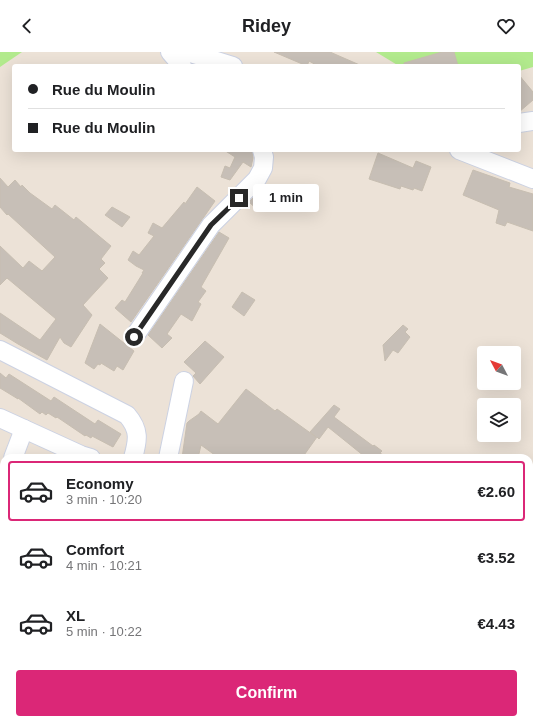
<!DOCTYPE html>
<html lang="en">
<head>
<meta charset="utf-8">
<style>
	:root { --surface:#fff; --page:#f6f6f6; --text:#202124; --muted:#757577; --line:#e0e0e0; --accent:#db2777 }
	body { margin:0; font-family:Arial,sans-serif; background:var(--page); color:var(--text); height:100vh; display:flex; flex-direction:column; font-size:15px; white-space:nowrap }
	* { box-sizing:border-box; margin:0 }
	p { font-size:13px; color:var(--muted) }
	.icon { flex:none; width:22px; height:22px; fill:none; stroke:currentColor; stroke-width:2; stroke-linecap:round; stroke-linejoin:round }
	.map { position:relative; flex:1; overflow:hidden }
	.panel { position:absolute; left:0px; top:402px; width:533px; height:270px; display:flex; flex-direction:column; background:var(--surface); border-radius:12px 12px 0 0; box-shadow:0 4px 16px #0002 }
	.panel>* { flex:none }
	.banner { position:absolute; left:12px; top:12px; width:509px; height:88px; border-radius:4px; box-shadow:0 4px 16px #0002; display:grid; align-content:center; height:88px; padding:0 16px; background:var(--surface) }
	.needle { width:26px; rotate:311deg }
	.fabs { position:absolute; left:477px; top:294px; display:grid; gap:8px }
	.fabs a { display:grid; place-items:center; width:44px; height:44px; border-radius:4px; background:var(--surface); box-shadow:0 4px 16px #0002; font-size:20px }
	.end { position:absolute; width:18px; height:18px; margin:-9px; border:5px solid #282828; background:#fff; box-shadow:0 0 0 2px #fff }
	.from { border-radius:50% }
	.bubble { position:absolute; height:28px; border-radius:4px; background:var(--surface); box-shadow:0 4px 16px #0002; font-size:13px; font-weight:600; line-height:28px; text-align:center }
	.banner b { display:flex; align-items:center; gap:14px; height:38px; font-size:15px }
	.banner b+b { border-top:1px solid var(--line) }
	.banner i { width:10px; height:10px; background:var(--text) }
	ul { padding:7px 0 0; list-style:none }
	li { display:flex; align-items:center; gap:12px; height:60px; margin:0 8px 6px; padding:0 8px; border:2px solid transparent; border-radius:4px }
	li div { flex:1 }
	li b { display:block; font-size:15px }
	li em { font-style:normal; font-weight:600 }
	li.current { border-color:var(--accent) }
	li>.icon { width:36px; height:36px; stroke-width:1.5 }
	.action { display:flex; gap:8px; margin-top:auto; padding:8px 16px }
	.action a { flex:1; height:46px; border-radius:4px; background:var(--accent); color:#fff; font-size:16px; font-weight:600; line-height:46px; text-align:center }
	header { display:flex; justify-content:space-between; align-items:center; height:52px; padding:0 16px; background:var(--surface); font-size:18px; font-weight:600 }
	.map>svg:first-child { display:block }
</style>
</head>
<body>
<header><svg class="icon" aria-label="back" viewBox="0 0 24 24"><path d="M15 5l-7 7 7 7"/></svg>Ridey<svg class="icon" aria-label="heart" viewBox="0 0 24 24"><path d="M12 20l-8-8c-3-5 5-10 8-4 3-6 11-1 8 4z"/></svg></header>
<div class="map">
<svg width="533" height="672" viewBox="0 0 533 672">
	<rect width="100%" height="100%" fill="#ece2d7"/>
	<g fill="#b2ea8d">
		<polygon points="0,0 22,0 0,15"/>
		<polygon points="376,0 533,0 533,15 519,19 519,14 399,14"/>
		<polygon points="529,603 533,604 533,672 512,670 510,672 363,672 360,668 529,668"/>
	</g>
	<g fill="#c7bfb7" stroke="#c7beb1">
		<polygon points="274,0 330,0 362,14 318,14 309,9 307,14"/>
		<polygon points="442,0 454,0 458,14 404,14 404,11"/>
		<polygon points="519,23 533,40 533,48 519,60"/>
		<polygon points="224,98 252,98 253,106 251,115 243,110 230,128 221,125 225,114 230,116 235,105"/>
		<polygon points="378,101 413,116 416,109 431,115 422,139 414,136 413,138 401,134 400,137 369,127"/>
		<polygon points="473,118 510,131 509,135 533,142 533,179 507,170 505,174 496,171 499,158 463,143"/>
		<polygon points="0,126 8,135 15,128 21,135 22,133 30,141 52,157 55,153 74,168 76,165 111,194 101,207 105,211 99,217 108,226 83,253 92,263 71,295 64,291 60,285 47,308 18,292 0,281 0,261 40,288 56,267 7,226 0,233 0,194 23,216 29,209 42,219 55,205 8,162 7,163 0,155"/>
		<polygon points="197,135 215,149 131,270 115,256 122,248 125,250 143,221 142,221 144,218 136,214 128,208 133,199 139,203 154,184 148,181 153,171 162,176 184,150 185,152"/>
		<polygon points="260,139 268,146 258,158 249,150"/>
		<polygon points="112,155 130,165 122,175 105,163"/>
		<polygon points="219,180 229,186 201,235 206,239 198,250 201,252 192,269 181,262 167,282 172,286 162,296 148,283"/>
		<polygon points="242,240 255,248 244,264 232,255"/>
		<polygon points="100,272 134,299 123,318 117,314 114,319 101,311 100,313 98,312 94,317 85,311"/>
		<polygon points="403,273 408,277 405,280 410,285 398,301 393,298 385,309 383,293"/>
		<polygon points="205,289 224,305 200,332 193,324 196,321 184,310"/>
		<polygon points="0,321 6,326 9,322 51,349 54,345 95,372 98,368 121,382 113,395 92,384 91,386 86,383 85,384 57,365 56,366 48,361 46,363 42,360 40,362 18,346 18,347 0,336"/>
		<polygon points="246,337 275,359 277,357 316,385 310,380 334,353 340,357 334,365 373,394 374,393 382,399 380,401 387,406 363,406 364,404 328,375 319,387 317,385 302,406 219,406 201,393 198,406 182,406 187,371 189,369 199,362 201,359 218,372"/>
	</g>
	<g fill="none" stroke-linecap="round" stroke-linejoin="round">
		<defs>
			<g id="minor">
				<polyline points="170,0 182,14"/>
				<polyline points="187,0 233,14"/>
				<polyline points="519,71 533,69"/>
				<polyline points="459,98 533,127"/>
				<polyline points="134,285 211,173 257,127 263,116 264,105 262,98"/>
				<path d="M0,298L127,363C140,378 138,388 133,406"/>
				<polyline points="0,366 81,403 91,406"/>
				<polyline points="13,406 24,377"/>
				<polyline points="168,406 184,329"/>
				<polyline points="4,431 4,440"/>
				<polyline points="0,512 4,515"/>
				<polyline points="0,670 4,672"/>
				<polyline points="127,672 128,668"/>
			</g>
		</defs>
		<use href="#minor" stroke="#ccd2e3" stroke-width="20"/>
		<use href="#minor" stroke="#fff" stroke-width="18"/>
	</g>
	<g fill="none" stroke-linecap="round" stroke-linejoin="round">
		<polyline stroke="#282828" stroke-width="5" points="134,285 211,173 239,146"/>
	</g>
</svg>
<div class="fabs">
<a><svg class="needle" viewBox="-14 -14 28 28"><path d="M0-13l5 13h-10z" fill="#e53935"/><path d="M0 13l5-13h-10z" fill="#757577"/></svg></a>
<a><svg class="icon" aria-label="layers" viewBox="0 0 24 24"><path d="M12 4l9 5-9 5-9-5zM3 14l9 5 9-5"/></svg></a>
</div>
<i class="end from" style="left:134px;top:285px"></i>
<i class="end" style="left:239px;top:146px"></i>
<div class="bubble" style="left:253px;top:132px;width:66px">1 min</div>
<div class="banner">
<b><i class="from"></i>Rue du Moulin</b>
<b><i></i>Rue du Moulin</b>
</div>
<section class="panel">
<ul>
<li class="current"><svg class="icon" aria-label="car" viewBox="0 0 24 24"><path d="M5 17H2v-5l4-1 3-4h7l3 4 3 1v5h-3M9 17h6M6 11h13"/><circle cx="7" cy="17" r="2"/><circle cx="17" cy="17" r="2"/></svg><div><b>Economy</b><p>3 min · 10:20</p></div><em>€2.60</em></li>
<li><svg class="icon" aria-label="car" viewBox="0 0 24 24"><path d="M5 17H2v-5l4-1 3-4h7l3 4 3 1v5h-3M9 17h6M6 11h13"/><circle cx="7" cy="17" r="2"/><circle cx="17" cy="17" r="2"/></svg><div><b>Comfort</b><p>4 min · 10:21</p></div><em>€3.52</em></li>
<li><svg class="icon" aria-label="car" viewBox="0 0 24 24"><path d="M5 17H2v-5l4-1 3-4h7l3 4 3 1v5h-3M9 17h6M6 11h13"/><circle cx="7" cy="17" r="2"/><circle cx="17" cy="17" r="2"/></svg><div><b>XL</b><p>5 min · 10:22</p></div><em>€4.43</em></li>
</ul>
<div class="action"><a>Confirm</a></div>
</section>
</div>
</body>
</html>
